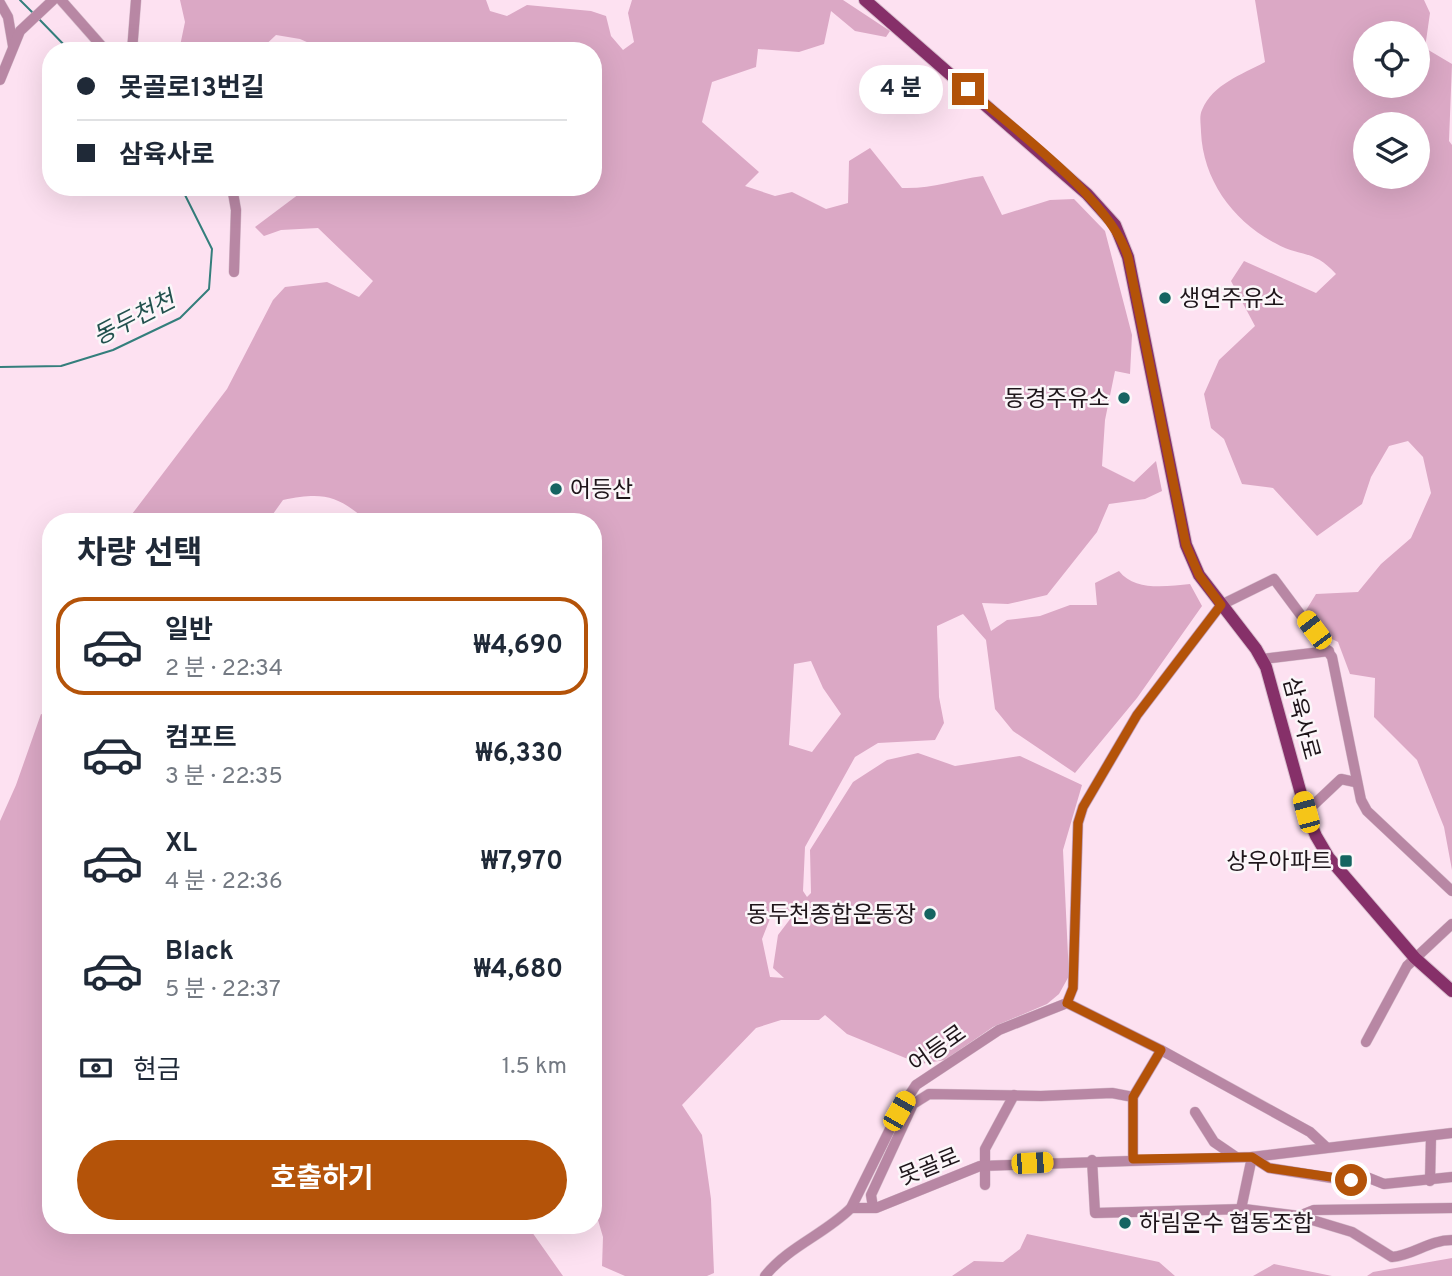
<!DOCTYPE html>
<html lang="ko">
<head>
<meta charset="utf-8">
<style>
	:root { --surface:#fff; --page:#f2f2f3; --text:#1f2937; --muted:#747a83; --line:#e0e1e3; --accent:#b45309 }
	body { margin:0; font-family:Overpass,"Noto Sans KR",sans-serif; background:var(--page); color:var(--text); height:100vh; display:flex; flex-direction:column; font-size:26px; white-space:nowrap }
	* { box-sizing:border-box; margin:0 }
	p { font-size:23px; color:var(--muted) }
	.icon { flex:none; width:38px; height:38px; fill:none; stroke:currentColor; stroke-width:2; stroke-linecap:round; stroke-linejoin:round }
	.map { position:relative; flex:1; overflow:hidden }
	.details { position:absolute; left:42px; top:513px; width:560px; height:721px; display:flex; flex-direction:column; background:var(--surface); border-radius:28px; box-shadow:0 7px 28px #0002 }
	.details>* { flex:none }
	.top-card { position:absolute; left:42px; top:42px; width:560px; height:154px; border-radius:28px; box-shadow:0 7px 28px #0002; display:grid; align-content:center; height:154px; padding:0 35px; background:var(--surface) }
	.controls { position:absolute; left:1353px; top:21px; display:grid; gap:14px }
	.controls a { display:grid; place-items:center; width:77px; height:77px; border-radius:50%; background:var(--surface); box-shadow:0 7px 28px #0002; font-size:35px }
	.end { position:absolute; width:32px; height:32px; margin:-16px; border:9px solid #b45309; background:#fff; box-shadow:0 0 0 4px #fff }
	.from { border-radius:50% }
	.bubble { position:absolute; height:49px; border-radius:24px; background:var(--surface); box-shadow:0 7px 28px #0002; font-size:23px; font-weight:700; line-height:49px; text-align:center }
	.car { position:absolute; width:21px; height:42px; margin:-21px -10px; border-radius:9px; box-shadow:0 0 5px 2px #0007; background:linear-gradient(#f5c518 24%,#345 0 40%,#f5c518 0 76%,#345 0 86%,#f5c518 0) }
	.top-card b { display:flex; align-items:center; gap:24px; height:66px; font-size:26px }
	.top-card b+b { border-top:2px solid var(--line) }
	.top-card i { width:18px; height:18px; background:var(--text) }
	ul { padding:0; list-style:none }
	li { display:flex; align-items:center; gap:21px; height:98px; margin:0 14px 10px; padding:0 21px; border:4px solid transparent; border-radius:28px }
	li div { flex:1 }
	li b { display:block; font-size:26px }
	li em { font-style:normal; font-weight:700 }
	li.active { border-color:var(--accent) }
	li>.icon { width:63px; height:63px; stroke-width:1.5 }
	h2 { padding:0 35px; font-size:32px; line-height:84px }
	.pay { display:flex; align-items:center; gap:18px; height:77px; padding:0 35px; font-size:26px }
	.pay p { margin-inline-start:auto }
	.action { display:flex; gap:14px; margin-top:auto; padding:14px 35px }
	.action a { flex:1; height:80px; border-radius:42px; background:var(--accent); color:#fff; font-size:28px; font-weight:700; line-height:80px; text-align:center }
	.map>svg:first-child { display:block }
</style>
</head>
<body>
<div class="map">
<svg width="1452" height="1276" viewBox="0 0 1452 1276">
	<rect width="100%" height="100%" fill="#fde1f1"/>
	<g fill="#dba8c5" fill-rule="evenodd">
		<path d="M180,0H486L490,11L507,16L527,5L591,11L606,16L611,36L623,50L634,42L628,13L632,0H843L890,31L886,37L855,31L831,11L824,44L799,52L758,49L756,67L712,82L702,122L759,172L745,186L775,196L792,192L826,209L848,203L849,161L870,148L902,188C933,189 953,180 983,176L1002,215L1050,200L1074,199L1105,231L1132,335L1130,374L1115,371L1105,420L1102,466L1134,482L1156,461L1162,491L1145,499L1109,504L1097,532L1047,595L1008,604L982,603L991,631L1007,620L1040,616L1070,605H1097L1095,583L1119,571C1135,592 1168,586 1190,584L1202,606L1137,698L1075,773L1013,731L995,709L986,640L963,614L937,626L939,697L944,723L935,740L878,743L855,757L805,847L803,891L807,897L811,893L810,850L853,782L887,760L918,753L955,766L1020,756L1082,785L1063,850L1069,976L1059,994L1047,1004L993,1027L945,1060L920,1064L847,1034L825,1015L819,1020H781L756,1028L682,1105L702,1135L711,1199L714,1273L707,1276H625L602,1266L603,1237L593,1203V522L367,521C337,495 323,492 283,500L268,521L126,522L227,389L273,300L285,287L327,282L359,297L373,281L318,228L281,230L264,236L255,227L299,194L326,193L334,187H593V51H327L300,39L276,35L259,51H170L180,46L185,22ZM811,661L823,688L841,714L812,752L789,745L794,664ZM797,910L778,935L773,968L784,978L770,977L762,939L773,911Z"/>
		<path d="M1255,0H1424L1430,13L1425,48L1452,64L1449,141L1452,145V870L1444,827L1417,760L1374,717L1375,678L1350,674L1338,642L1320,633L1305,612L1316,594L1358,592L1381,564L1411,538L1431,493L1423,457L1408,441L1389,446L1371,477L1362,504L1317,536L1273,488L1242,484L1224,439L1211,428L1204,394L1219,360L1255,326L1231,281L1244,261L1316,293L1336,274C1312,248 1301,258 1275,243C1233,221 1203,180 1201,132C1201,125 1199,116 1202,110C1213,84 1241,75 1265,62ZM1365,33H1418V86H1365ZM1365,124H1418V177H1365Z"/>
		<polygon points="41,714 51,717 51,1225 527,1225 563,1276 0,1276 0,821 16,785"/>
		<polygon points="1027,1234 1159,1262 1175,1276 952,1276 974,1261 1003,1262 1020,1249"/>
		<polygon points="1452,1258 1452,1276 1367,1276 1373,1272"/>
		<polygon points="1274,1264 1332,1276 1253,1276"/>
	</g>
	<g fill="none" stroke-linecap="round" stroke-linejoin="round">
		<g stroke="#347e7c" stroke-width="2">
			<polyline points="20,0 34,14"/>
			<polyline points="38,18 70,51"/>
			<polyline points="0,367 61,366 113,350 180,318 209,289 212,249 181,187"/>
		</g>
		<defs>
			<g id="minor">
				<polyline points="61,0 106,51"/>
				<polyline points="0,3 8,17 13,46"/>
				<polyline points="132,51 136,0"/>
				<polyline points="0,80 20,31 53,0"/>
				<polyline points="232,187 236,210 234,272"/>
				<polyline points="1263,659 1329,651"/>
				<polyline points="1306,812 1341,779 1355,782"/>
				<polyline points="1067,1003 1161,1050 1310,1132 1326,1147"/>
				<polyline points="1366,1042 1407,966 1452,924"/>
				<polyline points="1133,1097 1133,1159"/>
				<polyline points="1133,1097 1161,1050"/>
				<polyline points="1195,1112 1214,1142 1236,1157"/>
				<polyline points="1092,1160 1095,1213 1244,1209 1299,1216 1314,1210 1452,1208"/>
				<polyline points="1430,1181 1431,1136"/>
				<polyline points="985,1185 985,1149 1014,1095"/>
				<polyline points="873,1207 871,1195 913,1104 929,1094 1041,1096 1112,1093 1133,1097"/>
				<polyline points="851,1208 876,1208 980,1166 1252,1157 1452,1133"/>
				<polyline points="1241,1209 1252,1157 1269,1168 1338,1179 1364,1176 1384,1184 1452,1177"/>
				<path d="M1299,1216L1352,1232L1392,1257C1414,1255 1429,1240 1452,1240"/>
				<path d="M765,1276C789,1246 825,1234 851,1208L899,1111L916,1085L999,1030L1067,1003L1073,988L1078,823L1083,807L1137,715L1221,605L1274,579L1332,657L1361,800L1367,811L1452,891"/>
			</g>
			<polyline id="major" points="865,0 1087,194 1115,225 1128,257 1186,545 1199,575 1256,649 1266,667 1306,812 1316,836 1329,858 1415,958 1452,991"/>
		</defs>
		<use href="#minor" stroke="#d9c0cf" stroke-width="11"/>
		<use href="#major" stroke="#d9c0cf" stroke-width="14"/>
		<use href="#minor" stroke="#b887a4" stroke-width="10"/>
		<use href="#major" stroke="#863069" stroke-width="12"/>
	</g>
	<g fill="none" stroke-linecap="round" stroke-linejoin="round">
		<path stroke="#b45309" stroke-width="9" d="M968,89C1015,130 1111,200 1128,257L1186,545L1199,575L1221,605L1137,715L1083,807L1078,823L1073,988L1067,1003L1161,1050L1133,1097V1159L1252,1157L1269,1168L1351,1180"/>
	</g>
	<g fill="#156461" stroke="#fbf6f9" stroke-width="2.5">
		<circle cx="1165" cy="298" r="7"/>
		<circle cx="1124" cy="398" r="7"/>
		<circle cx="556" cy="489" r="7"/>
		<rect x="1339" y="854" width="14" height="14" rx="3.5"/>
		<circle cx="930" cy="914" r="7"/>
		<circle cx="1125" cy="1223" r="7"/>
	</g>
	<g text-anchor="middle" stroke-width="5" stroke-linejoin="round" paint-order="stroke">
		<g font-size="23" fill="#1e151a" stroke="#fbf6f9" text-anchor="start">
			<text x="1179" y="306">생연주유소</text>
			<text x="1110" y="406" text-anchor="end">동경주유소</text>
			<text x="570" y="497">어등산</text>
			<text x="1332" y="869" text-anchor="end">상우아파트</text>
			<text x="916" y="922" text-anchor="end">동두천종합운동장</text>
			<text x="1139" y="1231">하림운수 협동조합</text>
		</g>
		<g font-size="23" fill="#1e151a" stroke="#fbf6f9">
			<text transform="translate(1302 718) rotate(75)" y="8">삼육사로</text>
			<text transform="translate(937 1048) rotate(-35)" y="8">어등로</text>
			<text transform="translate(929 1166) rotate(-22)" y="8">못골로</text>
		</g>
		<g font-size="24" font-style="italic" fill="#22514e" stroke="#fbf6f9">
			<text transform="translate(134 318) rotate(-27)" y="8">동두천천</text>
		</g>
	</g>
</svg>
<div class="controls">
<a><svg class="icon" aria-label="locate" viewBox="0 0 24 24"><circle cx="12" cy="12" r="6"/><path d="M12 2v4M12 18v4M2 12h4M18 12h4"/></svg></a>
<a><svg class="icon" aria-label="layers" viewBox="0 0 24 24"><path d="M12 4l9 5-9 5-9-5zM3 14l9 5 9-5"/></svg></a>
</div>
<i class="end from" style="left:1351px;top:1180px"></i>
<i class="end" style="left:968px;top:89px"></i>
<div class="bubble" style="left:859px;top:65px;width:84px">4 분</div>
<i class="car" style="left:1314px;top:630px;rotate:323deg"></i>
<i class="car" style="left:1306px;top:812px;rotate:345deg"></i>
<i class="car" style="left:899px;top:1111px;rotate:30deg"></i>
<i class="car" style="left:1032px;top:1163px;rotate:87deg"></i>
<div class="top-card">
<b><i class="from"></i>못골로13번길</b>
<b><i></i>삼육사로</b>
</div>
<section class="details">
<h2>차량 선택</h2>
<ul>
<li class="active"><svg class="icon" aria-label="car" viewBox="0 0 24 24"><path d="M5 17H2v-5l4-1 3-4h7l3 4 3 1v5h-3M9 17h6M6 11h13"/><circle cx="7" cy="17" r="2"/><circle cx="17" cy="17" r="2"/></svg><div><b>일반</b><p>2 분 · 22:34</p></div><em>₩4,690</em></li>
<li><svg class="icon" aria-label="car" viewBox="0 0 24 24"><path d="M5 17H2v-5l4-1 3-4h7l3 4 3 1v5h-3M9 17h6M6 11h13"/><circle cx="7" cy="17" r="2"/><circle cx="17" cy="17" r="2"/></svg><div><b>컴포트</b><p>3 분 · 22:35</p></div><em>₩6,330</em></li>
<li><svg class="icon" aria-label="car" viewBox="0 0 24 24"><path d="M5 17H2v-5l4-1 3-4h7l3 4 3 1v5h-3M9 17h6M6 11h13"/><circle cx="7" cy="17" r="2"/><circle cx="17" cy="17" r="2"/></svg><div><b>XL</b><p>4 분 · 22:36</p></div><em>₩7,970</em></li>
<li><svg class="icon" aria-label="car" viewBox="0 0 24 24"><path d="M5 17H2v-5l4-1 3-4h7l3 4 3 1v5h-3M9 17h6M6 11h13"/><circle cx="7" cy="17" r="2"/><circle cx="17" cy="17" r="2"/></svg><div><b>Black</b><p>5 분 · 22:37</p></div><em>₩4,680</em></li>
</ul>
<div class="pay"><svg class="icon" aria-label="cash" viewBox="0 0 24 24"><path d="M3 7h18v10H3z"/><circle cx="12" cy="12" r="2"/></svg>현금<p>1.5 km</p></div>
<div class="action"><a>호출하기</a></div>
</section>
</div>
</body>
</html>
